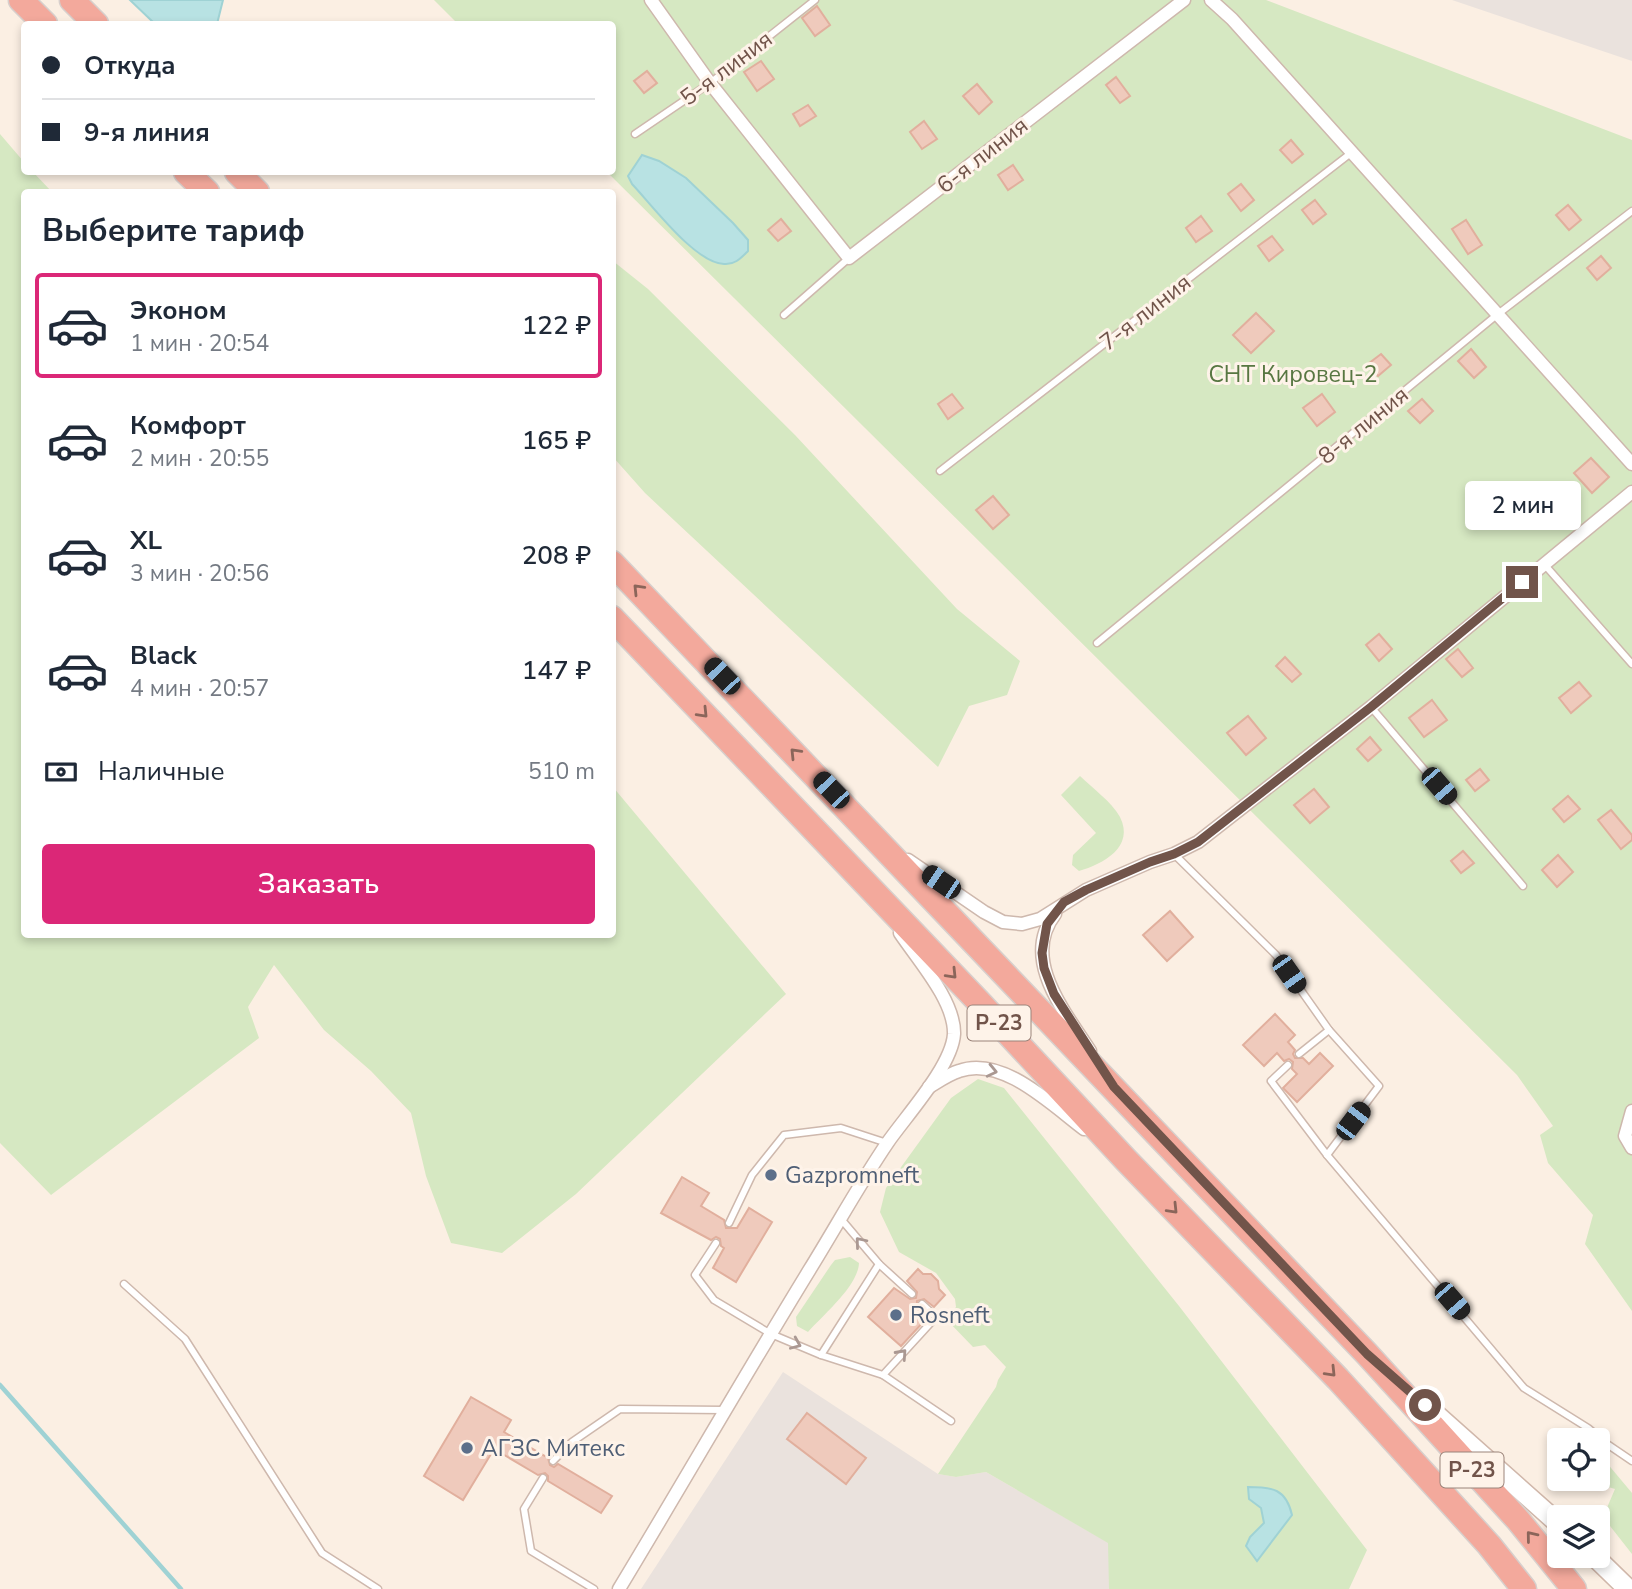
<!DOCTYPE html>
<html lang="ru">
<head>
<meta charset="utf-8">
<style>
	:root { --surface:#fff; --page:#f2f2f3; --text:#1f2937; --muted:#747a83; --line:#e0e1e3; --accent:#db2777 }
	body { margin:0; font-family:"Nunito Sans",sans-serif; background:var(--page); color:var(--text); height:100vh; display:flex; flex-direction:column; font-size:26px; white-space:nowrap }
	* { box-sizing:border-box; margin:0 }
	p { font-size:23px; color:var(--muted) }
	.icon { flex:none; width:38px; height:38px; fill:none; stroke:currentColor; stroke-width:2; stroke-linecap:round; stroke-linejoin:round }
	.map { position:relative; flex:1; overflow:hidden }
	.drawer { position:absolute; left:21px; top:189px; width:595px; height:749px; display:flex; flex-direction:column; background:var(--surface); border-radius:7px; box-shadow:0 4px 10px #0003 }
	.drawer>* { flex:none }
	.banner { position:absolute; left:21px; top:21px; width:595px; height:154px; border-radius:7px; box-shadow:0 4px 10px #0003; display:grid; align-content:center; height:154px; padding:0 21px; background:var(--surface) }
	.tools { position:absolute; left:1547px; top:1428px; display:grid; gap:14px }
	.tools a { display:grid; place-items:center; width:63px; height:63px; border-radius:7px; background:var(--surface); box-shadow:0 4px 10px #0003; font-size:35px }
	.end { position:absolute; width:32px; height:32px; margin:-16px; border:9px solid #71544a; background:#fff; box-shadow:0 0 0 4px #fff }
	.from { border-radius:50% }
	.bubble { position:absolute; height:49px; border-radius:7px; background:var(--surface); box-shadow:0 4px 10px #0003; font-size:23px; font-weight:600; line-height:49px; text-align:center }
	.car { position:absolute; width:21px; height:42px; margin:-21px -10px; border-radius:9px; box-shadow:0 0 5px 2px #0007; background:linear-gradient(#222 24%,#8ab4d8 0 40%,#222 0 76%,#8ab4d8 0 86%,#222 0) }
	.banner b { display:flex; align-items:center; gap:24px; height:66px; font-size:26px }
	.banner b+b { border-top:2px solid var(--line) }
	.banner i { width:18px; height:18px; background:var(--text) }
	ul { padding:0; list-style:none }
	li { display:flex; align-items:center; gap:21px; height:105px; margin:0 14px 10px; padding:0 7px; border:4px solid transparent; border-radius:7px }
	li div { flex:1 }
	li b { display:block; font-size:26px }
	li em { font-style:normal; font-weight:600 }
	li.current { border-color:var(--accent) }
	li>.icon { width:63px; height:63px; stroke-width:1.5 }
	h2 { padding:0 21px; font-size:32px; line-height:84px }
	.pay { display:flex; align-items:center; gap:18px; height:77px; padding:0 21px; font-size:26px }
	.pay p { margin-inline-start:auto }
	.primary-button { display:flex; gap:14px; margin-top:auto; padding:14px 21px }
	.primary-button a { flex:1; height:80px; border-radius:7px; background:var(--accent); color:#fff; font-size:28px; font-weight:600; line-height:80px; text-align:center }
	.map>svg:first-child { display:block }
</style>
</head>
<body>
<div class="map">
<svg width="1632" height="1589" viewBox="0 0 1632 1589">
	<rect width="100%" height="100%" fill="#fbefe3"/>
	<g fill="#eae2dd">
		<polygon points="1452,0 1632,0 1632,61"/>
		<polygon points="783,1372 938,1474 956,1477 986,1472 1109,1543 1109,1589 641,1589"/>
	</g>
	<g fill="#d6e8c2">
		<polygon points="434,0 1266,0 1632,140 1632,1311 1585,1244 1593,1215 1548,1163 1540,1135 1553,1126 1517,1075 607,172 612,172 612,24 458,24"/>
		<polygon points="0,134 24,162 24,172 33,172 52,192 24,192 24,934 612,934 613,787 786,994 576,1194 502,1253 451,1243 426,1176 411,1113 371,1071 324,1030 274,965 248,1007 259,1038 51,1195 0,1143"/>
		<polygon points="613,261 648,289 795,435 957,609 1020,661 1007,695 969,706 938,767 645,493 613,457"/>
		<path d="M1080,776C1092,788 1112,802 1120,817C1135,847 1103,864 1079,871L1072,865L1073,855L1096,833L1061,795Z"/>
		<polygon points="978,1079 1004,1088 1179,1306 1367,1550 1349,1589 1109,1589 1108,1543 986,1472 956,1477 938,1474 996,1387 998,1380 1006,1367 985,1345 973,1347 946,1319 956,1307 955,1299 936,1273 899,1252 880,1212 886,1188 951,1098"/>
		<path d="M850,1257L859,1263C858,1286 823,1315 808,1332L797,1326L796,1317L831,1265L835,1260Z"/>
		<polygon points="1598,1456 1606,1462 1632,1493 1632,1554 1603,1517 1615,1489 1581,1479 1598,1479"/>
	</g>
	<g fill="#b8e2e3" stroke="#9fd2d4" stroke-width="2">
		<polygon points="130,0 223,0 217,24 155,24"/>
		<path d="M642,155L659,161L686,178L733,223L748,240V251C741,258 735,265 724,264C695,263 652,205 632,184L628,176Z"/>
		<path d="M1248,1487C1273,1487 1286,1489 1292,1515L1257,1561L1246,1546L1250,1537L1264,1523L1261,1508L1249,1499Z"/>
	</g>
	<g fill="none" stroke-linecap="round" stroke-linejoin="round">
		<polyline stroke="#9fd2d4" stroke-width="4.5" points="0,1385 181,1589"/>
	</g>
	<g fill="#efcabc" stroke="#e1af9d" stroke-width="2">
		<polygon points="817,6 830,25 815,36 802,18"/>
		<polygon points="761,61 774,79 757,91 744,72"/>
		<polygon points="647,71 657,83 644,93 634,81"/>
		<polygon points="1116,77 1130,96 1120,103 1106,85"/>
		<polygon points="977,84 992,102 979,114 963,96"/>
		<polygon points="808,105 816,116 800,126 793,114"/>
		<polygon points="924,121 937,139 922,149 910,132"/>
		<polygon points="1291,140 1303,154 1292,163 1280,150"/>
		<polygon points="1013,165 1023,180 1008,190 998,175"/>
		<polygon points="1241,184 1254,200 1241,211 1228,194"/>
		<polygon points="1315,200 1326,214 1313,224 1302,210"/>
		<polygon points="1568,205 1581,220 1569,230 1556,215"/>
		<polygon points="1201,216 1212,231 1196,242 1186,228"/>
		<polygon points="781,219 791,231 778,241 768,230"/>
		<polygon points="1466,220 1482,245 1468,254 1452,229"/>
		<polygon points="1272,236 1283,250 1269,261 1258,246"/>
		<polygon points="1601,256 1611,268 1597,280 1587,268"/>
		<polygon points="1256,313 1274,331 1251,353 1233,335"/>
		<polygon points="1471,349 1486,367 1474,378 1458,361"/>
		<polygon points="1381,354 1391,365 1378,376 1368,364"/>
		<polygon points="952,394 963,408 948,419 938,404"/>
		<polygon points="1322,394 1335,412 1317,426 1303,408"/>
		<polygon points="1422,399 1433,411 1420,423 1408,411"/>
		<polygon points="1591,458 1609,477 1592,493 1574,473"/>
		<polygon points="993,496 1009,515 993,529 976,510"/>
		<polygon points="1379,634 1392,649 1379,661 1366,645"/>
		<polygon points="1458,649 1473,668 1462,677 1446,659"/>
		<polygon points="1285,657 1301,674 1292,682 1276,666"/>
		<polygon points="1579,682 1591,696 1571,713 1559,698"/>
		<polygon points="1432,700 1447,720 1424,737 1409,718"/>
		<polygon points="1248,716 1266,738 1246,755 1227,733"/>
		<polygon points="1370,737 1381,750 1368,761 1357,749"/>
		<polygon points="1480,769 1489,780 1475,791 1466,780"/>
		<polygon points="1314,789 1329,807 1310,823 1294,805"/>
		<polygon points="1568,796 1580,809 1564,822 1553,809"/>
		<polygon points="1611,810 1632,835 1632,840 1621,849 1598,820"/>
		<polygon points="1463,851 1474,863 1461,873 1451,861"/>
		<polygon points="1558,855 1573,872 1557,887 1542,870"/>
		<polygon points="1170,911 1193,937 1167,961 1143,935"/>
		<polygon points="1275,1014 1295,1035 1288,1042 1295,1050 1293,1054 1295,1058 1303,1058 1309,1064 1320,1053 1333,1066 1297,1102 1283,1088 1297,1074 1292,1069 1293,1062 1289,1059 1284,1061 1277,1053 1264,1066 1243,1045"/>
		<polygon points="682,1177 709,1193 701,1206 724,1220 726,1228 737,1228 749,1208 772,1222 736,1282 713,1268 724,1248 721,1246 720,1239 716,1237 711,1240 661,1213"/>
		<polygon points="918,1269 923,1274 931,1274 938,1281 939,1289 945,1295 934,1307 924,1299 917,1301 917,1306 927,1318 901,1346 868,1317 894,1288 910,1299 916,1298 917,1292 907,1281"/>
		<polygon points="471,1397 511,1420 504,1432 548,1458 550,1465 554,1467 558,1464 612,1496 601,1513 548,1481 548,1476 545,1473 538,1475 494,1449 463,1500 424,1476"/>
		<polygon points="807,1413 866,1458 846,1484 787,1439"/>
	</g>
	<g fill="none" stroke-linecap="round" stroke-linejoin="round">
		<defs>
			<g id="lane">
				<polyline points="635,134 710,83 815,0"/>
				<polyline points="784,315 849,258"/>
				<polyline points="940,471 1351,153"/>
				<polyline points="1544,564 1632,664"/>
				<polyline points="1097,643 1498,314 1632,211"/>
				<polyline points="1371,707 1523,886"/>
				<polyline points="1174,854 1276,955 1329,1030 1379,1086 1327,1155"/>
				<polyline points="1299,1054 1329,1030"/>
				<polyline points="1288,1065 1271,1081 1327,1155 1524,1388 1588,1428 1607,1444 1632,1461"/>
				<polyline points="841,1219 879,1264 912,1294"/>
				<polyline points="729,1223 752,1175 784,1135 841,1128 887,1143"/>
				<polyline points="716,1243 695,1275 714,1300 771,1334 821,1355 883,1375 936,1317 922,1304"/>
				<polyline points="124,1284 185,1339 322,1553 378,1589"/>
				<polyline points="821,1355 879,1264"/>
				<polyline points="883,1375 951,1421"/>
				<polyline points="553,1461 572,1442 620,1409 724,1410"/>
				<polyline points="543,1478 524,1509 531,1551 594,1589"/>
			</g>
			<g id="street">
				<polyline points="651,0 710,83 849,258 1184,0"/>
				<polyline points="1211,0 1232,19 1632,464"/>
				<polyline points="908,860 984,912 1003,922 1022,924 1040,919 1086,890 1150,862 1174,854 1198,842 1371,707 1632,492"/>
				<path d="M1055,914C1020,959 1065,1012 1090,1051"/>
				<path d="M929,1087C939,1081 949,1074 959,1071C1002,1055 1052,1105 1084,1129"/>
				<polyline points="1632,1111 1625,1136 1632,1148"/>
				<path d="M619,1589C683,1483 745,1375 810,1269C836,1227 860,1183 888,1142C906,1116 952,1066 954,1034C955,1001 918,960 900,933"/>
			</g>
			<g id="secondary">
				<polyline points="1432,1411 1559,1524"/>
				<polyline points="1594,1556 1628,1589"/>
			</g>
			<g id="highway">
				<polyline points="21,0 45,24"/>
				<polyline points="72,0 96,24"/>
				<polyline points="186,172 207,192"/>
				<polyline points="237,172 257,192"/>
				<polyline points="612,563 1367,1354 1518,1520 1574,1589"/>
				<polyline points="612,618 979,1002 1126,1160 1338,1379 1489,1545 1524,1589"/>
			</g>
		</defs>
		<use href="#lane" stroke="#ceb8ad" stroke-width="9"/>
		<use href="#street" stroke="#ceb8ad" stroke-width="15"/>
		<use href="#secondary" stroke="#d0b7aa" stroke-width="22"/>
		<use href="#highway" stroke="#d7cfcc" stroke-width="27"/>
		<use href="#lane" stroke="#fff" stroke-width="6"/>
		<use href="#street" stroke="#fff" stroke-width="12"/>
		<use href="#secondary" stroke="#fff" stroke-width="19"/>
		<use href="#highway" stroke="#f3a99c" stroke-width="24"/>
	</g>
	<defs><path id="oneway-chevron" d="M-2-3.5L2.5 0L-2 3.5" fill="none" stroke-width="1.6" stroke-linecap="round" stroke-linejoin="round" transform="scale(1.75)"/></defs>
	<g stroke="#8b655a">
		<use href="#oneway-chevron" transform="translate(638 589) rotate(-134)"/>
		<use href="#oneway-chevron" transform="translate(703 713) rotate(46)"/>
		<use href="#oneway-chevron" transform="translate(795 753) rotate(-134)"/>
		<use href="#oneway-chevron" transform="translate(952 974) rotate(46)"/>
		<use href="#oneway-chevron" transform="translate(1173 1209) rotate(46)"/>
		<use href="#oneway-chevron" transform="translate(1331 1372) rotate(46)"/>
		<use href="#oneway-chevron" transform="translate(1531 1536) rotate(-129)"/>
	</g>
	<g stroke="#aa9892">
		<use href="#oneway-chevron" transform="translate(992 1071) rotate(13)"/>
		<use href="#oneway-chevron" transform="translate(860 1242) rotate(-130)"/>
		<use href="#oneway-chevron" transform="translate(796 1344) rotate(23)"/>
		<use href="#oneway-chevron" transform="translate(902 1354) rotate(-48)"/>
	</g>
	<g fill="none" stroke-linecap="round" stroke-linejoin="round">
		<polyline stroke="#71544a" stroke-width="9" points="1425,1405 1367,1354 1114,1087 1054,994 1044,968 1042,953 1047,924 1064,902 1086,890 1150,862 1174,854 1198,842 1371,707 1522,582"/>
	</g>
	<g fill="#5c6f8a" stroke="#fef3e9" stroke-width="2.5">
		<circle cx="771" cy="1175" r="7"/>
		<circle cx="896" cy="1315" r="7"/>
		<circle cx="467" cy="1448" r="7"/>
	</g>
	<g text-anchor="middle" stroke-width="6" stroke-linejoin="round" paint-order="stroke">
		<g fill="#fef3e9" stroke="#9b847a" stroke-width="2">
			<rect x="967.5" y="1005.5" width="63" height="35" rx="5"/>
			<rect x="1440.5" y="1452.5" width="63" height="35" rx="5"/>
		</g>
		<g font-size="21" font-weight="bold" fill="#71544a">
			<text x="999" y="1030">Р-23</text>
			<text x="1472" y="1477">Р-23</text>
		</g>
		<g font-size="23" fill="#71544a" stroke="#fef3e9">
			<text transform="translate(726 68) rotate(-37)" y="8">5-я линия</text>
			<text transform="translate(982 155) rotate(-38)" y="8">6-я линия</text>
			<text transform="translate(1145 312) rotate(-38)" y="8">7-я линия</text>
			<text transform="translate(1363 425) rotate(-39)" y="8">8-я линия</text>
		</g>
		<g font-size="23" fill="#587742" stroke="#fef3e9">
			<text x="1293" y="382">СНТ Кировец-2</text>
		</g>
		<g font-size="23" fill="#4e5e75" stroke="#fef3e9" text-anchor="start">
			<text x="785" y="1183">Gazpromneft</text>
			<text x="910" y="1323">Rosneft</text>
			<text x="481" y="1456">АГЗС Митекс</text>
		</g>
	</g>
</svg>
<div class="tools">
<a><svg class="icon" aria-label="locate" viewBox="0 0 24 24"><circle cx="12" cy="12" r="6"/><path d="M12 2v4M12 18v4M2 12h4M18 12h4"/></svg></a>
<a><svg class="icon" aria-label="layers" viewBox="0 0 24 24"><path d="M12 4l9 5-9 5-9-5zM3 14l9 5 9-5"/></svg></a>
</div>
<i class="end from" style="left:1425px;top:1405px"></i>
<i class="end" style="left:1522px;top:582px"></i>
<div class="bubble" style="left:1465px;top:481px;width:116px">2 мин</div>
<i class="car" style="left:722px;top:676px;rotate:316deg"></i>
<i class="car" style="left:1439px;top:786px;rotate:139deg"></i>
<i class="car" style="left:831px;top:790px;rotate:316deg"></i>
<i class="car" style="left:941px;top:882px;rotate:304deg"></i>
<i class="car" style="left:1289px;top:974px;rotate:145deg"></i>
<i class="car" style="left:1353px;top:1121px;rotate:37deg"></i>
<i class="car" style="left:1452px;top:1301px;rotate:139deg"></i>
<div class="banner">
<b><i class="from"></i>Откуда</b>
<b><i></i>9-я линия</b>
</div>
<section class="drawer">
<h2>Выберите тариф</h2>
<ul>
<li class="current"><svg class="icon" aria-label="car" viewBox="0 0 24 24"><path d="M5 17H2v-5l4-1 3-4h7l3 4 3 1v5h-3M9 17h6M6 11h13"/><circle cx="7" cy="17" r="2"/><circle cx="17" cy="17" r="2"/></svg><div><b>Эконом</b><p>1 мин · 20:54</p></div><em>122 ₽</em></li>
<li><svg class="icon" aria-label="car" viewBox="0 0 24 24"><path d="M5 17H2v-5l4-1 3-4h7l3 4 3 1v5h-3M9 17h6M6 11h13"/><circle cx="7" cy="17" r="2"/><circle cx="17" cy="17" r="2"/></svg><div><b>Комфорт</b><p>2 мин · 20:55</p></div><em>165 ₽</em></li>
<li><svg class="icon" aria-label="car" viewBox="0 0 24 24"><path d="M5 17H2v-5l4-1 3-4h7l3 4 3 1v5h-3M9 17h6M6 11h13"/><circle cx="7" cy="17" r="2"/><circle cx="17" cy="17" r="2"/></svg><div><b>XL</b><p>3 мин · 20:56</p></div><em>208 ₽</em></li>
<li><svg class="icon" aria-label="car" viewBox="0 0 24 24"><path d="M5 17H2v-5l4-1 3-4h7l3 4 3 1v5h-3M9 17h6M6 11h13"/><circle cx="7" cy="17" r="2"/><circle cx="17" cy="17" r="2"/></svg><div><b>Black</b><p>4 мин · 20:57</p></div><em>147 ₽</em></li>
</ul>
<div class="pay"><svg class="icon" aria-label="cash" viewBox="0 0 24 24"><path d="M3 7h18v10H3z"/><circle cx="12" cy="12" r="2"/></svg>Наличные<p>510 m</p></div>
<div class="primary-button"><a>Заказать</a></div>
</section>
</div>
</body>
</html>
